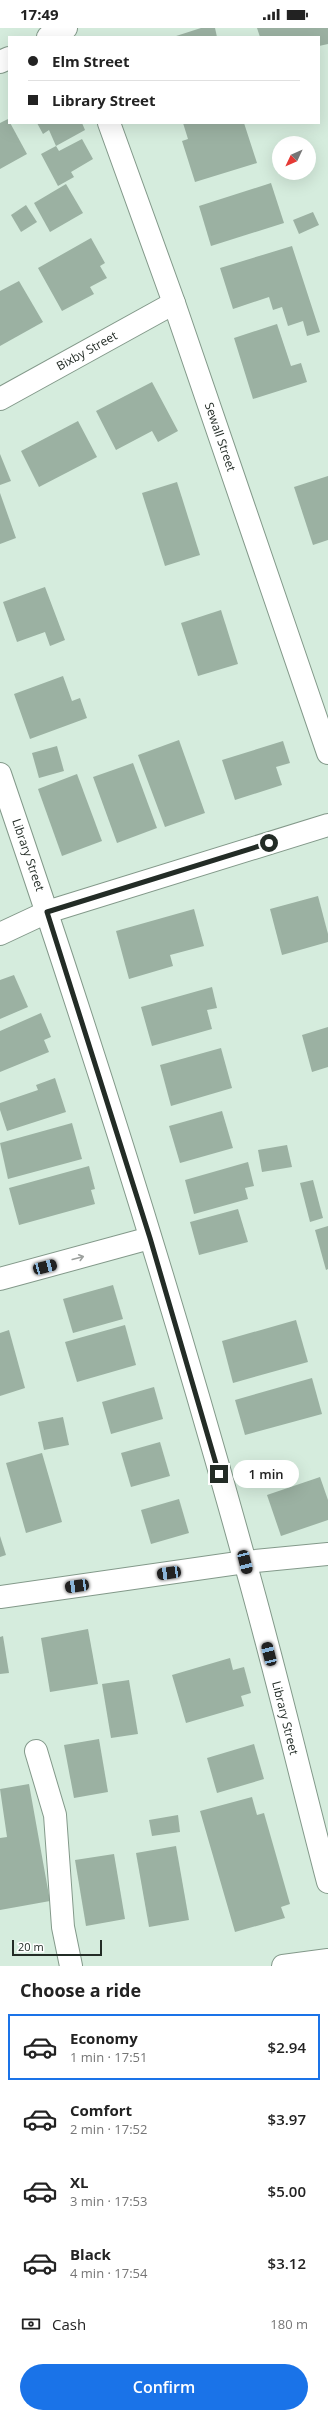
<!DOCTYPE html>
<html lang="en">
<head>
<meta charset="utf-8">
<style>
	:root { --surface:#fff; --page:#f2f2f2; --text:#222; --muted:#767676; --line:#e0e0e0; --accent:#1a73e8 }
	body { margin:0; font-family:"Open Sans",sans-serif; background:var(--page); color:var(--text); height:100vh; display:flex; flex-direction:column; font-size:15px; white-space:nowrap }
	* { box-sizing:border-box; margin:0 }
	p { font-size:13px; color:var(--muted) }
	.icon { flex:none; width:22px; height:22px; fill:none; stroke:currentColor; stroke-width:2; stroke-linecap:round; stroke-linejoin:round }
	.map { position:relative; height:1938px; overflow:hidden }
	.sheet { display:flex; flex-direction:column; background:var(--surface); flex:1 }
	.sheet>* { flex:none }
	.hud { position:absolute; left:8px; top:8px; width:312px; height:88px; border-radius:0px; box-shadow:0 4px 16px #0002; display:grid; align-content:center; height:88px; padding:0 20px; background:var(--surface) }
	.needle { width:26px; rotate:226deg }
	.fabs { position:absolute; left:272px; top:108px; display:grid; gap:8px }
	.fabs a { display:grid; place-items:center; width:44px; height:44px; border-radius:50%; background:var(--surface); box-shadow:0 4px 16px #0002; font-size:20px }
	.scale { position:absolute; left:12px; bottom:10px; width:90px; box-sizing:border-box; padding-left:4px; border:2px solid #232c26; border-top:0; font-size:11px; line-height:14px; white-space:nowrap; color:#232c26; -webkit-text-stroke:3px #fff; paint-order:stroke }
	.end { position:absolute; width:18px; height:18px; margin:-9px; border:5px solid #232c26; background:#fff; box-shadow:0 0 0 2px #fff }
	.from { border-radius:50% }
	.bubble { position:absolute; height:28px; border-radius:14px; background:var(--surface); box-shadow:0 4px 16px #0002; font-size:13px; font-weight:600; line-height:28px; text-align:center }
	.car { position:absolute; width:12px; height:24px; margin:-12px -6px; border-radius:5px; box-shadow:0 0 3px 1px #0007; background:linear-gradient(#222 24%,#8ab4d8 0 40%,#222 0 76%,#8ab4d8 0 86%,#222 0) }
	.hud b { display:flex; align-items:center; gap:14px; height:38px; font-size:15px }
	.hud b+b { border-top:1px solid var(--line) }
	.hud i { width:10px; height:10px; background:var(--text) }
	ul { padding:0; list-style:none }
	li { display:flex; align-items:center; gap:12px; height:66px; margin:0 8px 6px; padding:0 12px; border:2px solid transparent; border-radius:0px }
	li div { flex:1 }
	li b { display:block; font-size:15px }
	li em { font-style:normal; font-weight:600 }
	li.active { border-color:var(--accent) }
	li>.icon { width:36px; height:36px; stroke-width:1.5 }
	h2 { padding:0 20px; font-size:18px; line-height:48px }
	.pay { display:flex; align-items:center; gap:10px; height:44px; padding:0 20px; font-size:15px }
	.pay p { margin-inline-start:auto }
	.button { display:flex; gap:8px; margin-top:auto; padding:8px 20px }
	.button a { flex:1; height:46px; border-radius:24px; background:var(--accent); color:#fff; font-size:16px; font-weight:600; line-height:46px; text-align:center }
	.status { display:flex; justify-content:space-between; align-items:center; height:28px; padding:0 20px; background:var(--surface); direction:ltr }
	.status svg { height:11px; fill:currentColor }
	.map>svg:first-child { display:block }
</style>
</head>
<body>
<div class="status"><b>17:49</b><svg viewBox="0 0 49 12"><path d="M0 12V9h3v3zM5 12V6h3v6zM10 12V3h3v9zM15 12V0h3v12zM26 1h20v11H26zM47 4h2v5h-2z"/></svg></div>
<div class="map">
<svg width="328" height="1938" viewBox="0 0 328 1938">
	<rect width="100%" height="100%" fill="#d5ecdd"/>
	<g fill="#9bb1a2">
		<polygon points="201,0 215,0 217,9 173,9"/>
		<polygon points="257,0 328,0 328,16 319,18 319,9 260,9"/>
		<polygon points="8,91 27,126 0,141 0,95"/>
		<polygon points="37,95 82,95 85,102 56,118 49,102 43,106"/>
		<polygon points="183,95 244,95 257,135 195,154 182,113 188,111"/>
		<polygon points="82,111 93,131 71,144 74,149 58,158 41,126 56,118 59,123"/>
		<polygon points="271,155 284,195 211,218 199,178"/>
		<polygon points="66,156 83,185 50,204 34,175"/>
		<polygon points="26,177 37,194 21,204 11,187"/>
		<polygon points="313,184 319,197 299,206 293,192"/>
		<polygon points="91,210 105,235 100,238 107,250 90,259 94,266 62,283 38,240"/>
		<polygon points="292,218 320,304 307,308 303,293 288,298 282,279 273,282 269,269 233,281 220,240"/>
		<polygon points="19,253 43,294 0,318 0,263"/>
		<polygon points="277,296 291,338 301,335 307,354 253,371 234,310"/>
		<polygon points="152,354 178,403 158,414 152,403 116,422 96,383"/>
		<polygon points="78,393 97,429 39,459 21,423"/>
		<polygon points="0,426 11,453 0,457"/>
		<polygon points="328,448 328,512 313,517 294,459"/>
		<polygon points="177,454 200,527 165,538 142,465"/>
		<polygon points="0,465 16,510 0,516"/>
		<polygon points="45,559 65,612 50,618 45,604 17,614 3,574"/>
		<polygon points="221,582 238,636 198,648 181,595"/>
		<polygon points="63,648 72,673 80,670 87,690 30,711 14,666"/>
		<polygon points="179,712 205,785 165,799 138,727"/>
		<polygon points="283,713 290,735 276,739 282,757 235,772 222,732"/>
		<polygon points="57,718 64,743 39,750 32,725"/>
		<polygon points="133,735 157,800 117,815 93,749"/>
		<polygon points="77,746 102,813 62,828 38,761"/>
		<polygon points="318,868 328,906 328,914 282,927 270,881"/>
		<polygon points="194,881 204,918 170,927 173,938 129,951 116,903"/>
		<polygon points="14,947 28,979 0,991 0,952"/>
		<polygon points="212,959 217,980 207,982 212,1001 152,1018 141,979"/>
		<polygon points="41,985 51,1009 44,1012 49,1024 0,1044 0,1003"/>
		<polygon points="328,999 328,1039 312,1044 302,1007"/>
		<polygon points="221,1020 232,1060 171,1078 160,1037"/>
		<polygon points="55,1050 66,1084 7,1103 0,1082 0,1075 38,1062 36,1057"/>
		<polygon points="222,1083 233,1120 180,1135 169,1098"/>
		<polygon points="72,1095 82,1131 8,1151 0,1115"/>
		<polygon points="287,1117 292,1139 262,1144 258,1122"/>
		<polygon points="248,1134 254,1158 245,1160 248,1171 194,1186 185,1152"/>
		<polygon points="89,1138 95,1161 91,1162 95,1176 19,1197 9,1160"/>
		<polygon points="313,1152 323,1190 310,1194 300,1155"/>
		<polygon points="238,1181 248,1214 199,1227 190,1194"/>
		<polygon points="328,1198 328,1241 326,1242 315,1202"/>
		<polygon points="113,1257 123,1291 73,1305 63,1271"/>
		<polygon points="296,1292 308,1334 233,1355 222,1313"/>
		<polygon points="125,1297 136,1337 77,1354 65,1314"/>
		<polygon points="9,1302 25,1360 0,1368 0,1305"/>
		<polygon points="312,1350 322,1386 245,1407 235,1372"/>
		<polygon points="154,1359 163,1391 111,1406 102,1374"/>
		<polygon points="63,1389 69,1417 44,1422 38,1394"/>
		<polygon points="160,1414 170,1448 131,1459 121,1425"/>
		<polygon points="42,1425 62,1494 26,1505 6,1435"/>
		<polygon points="320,1449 328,1472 328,1492 281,1508 267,1467"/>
		<polygon points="179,1471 189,1505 151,1516 141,1482"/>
		<polygon points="0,1508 6,1527 0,1529"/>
		<polygon points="88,1601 98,1656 50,1664 41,1610"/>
		<polygon points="3,1608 9,1645 0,1646 0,1609"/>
		<polygon points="230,1630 233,1642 244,1639 251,1665 241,1668 244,1678 186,1695 172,1647"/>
		<polygon points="129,1652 138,1706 111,1710 102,1656"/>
		<polygon points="99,1711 108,1764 74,1770 64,1717"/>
		<polygon points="254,1716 264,1751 217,1765 207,1730"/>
		<polygon points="29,1756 50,1873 0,1882 0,1810 7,1809 0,1761"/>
		<polygon points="252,1769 257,1787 264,1785 290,1876 281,1879 285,1890 235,1904 200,1783"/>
		<polygon points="178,1787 180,1804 152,1808 149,1792"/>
		<polygon points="176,1818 189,1892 149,1899 136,1825"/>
		<polygon points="114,1826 125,1891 86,1898 75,1832"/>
	</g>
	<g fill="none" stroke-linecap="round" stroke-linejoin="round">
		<defs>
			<g id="minor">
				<polyline points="48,9 66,0"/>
				<polyline points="0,34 9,30"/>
				<polyline points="109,95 174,275 328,725"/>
				<polyline points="0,371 174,275"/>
				<path d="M0,746C89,1006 172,1269 245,1534C275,1640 300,1747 328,1854"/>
				<polyline points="0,906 47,884 328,797"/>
				<polyline points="0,1251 150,1210"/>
				<polyline points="0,1569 245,1534 328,1526"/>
				<polyline points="36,1723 55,1787 63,1899 71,1938"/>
				<polyline points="283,1938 328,1932"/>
			</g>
		</defs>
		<use href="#minor" stroke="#83998a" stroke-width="24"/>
		<use href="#minor" stroke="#fff" stroke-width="22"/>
	</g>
	<defs><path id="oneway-shaft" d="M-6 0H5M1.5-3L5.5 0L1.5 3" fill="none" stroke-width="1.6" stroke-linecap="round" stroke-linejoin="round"/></defs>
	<use stroke="#9ca09d" href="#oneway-shaft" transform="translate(78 1230) rotate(-15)"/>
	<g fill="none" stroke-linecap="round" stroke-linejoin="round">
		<polyline stroke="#232c26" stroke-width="5" points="219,1446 150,1210 47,884 269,815"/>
	</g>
	<g text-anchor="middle" stroke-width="4" stroke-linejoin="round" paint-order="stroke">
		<g font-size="12" fill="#232c26" stroke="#fff">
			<text transform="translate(87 323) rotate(-29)" y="4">Bixby Street</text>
			<text transform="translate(220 409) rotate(71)" y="4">Sewall Street</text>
			<text transform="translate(28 827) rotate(71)" y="4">Library Street</text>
			<text transform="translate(285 1690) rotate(76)" y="4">Library Street</text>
		</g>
	</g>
</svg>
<div class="fabs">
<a><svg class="needle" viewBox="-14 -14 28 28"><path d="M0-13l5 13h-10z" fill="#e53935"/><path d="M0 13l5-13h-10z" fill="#767676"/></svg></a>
</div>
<div class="scale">20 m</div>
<i class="end from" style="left:269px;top:815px"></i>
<i class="end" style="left:219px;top:1446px"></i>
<div class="bubble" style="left:233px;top:1432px;width:66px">1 min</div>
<i class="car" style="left:45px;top:1239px;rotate:75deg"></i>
<i class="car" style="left:245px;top:1534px;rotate:166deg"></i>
<i class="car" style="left:169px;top:1545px;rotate:262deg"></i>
<i class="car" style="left:77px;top:1558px;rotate:262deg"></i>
<i class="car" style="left:269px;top:1626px;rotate:346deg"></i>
<div class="hud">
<b><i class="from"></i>Elm Street</b>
<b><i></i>Library Street</b>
</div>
</div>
<section class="sheet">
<h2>Choose a ride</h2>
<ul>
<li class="active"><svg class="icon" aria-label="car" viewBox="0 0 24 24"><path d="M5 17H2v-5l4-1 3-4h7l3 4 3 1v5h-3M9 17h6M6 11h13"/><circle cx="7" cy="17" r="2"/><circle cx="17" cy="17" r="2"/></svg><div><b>Economy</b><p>1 min · 17:51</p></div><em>$2.94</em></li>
<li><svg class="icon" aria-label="car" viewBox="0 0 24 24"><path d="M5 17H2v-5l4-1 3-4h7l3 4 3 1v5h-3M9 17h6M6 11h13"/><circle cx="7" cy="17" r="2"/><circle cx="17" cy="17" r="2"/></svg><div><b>Comfort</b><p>2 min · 17:52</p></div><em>$3.97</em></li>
<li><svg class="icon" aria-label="car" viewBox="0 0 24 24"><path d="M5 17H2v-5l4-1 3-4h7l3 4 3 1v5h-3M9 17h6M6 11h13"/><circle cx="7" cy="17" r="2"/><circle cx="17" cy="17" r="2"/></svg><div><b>XL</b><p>3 min · 17:53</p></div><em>$5.00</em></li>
<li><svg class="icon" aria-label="car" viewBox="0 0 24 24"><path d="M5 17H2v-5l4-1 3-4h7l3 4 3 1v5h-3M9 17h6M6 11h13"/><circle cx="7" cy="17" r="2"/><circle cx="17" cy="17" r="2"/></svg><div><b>Black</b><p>4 min · 17:54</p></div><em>$3.12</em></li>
</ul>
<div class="pay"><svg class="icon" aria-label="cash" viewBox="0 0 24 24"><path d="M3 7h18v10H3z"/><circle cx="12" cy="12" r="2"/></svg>Cash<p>180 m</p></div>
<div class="button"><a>Confirm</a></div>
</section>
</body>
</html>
